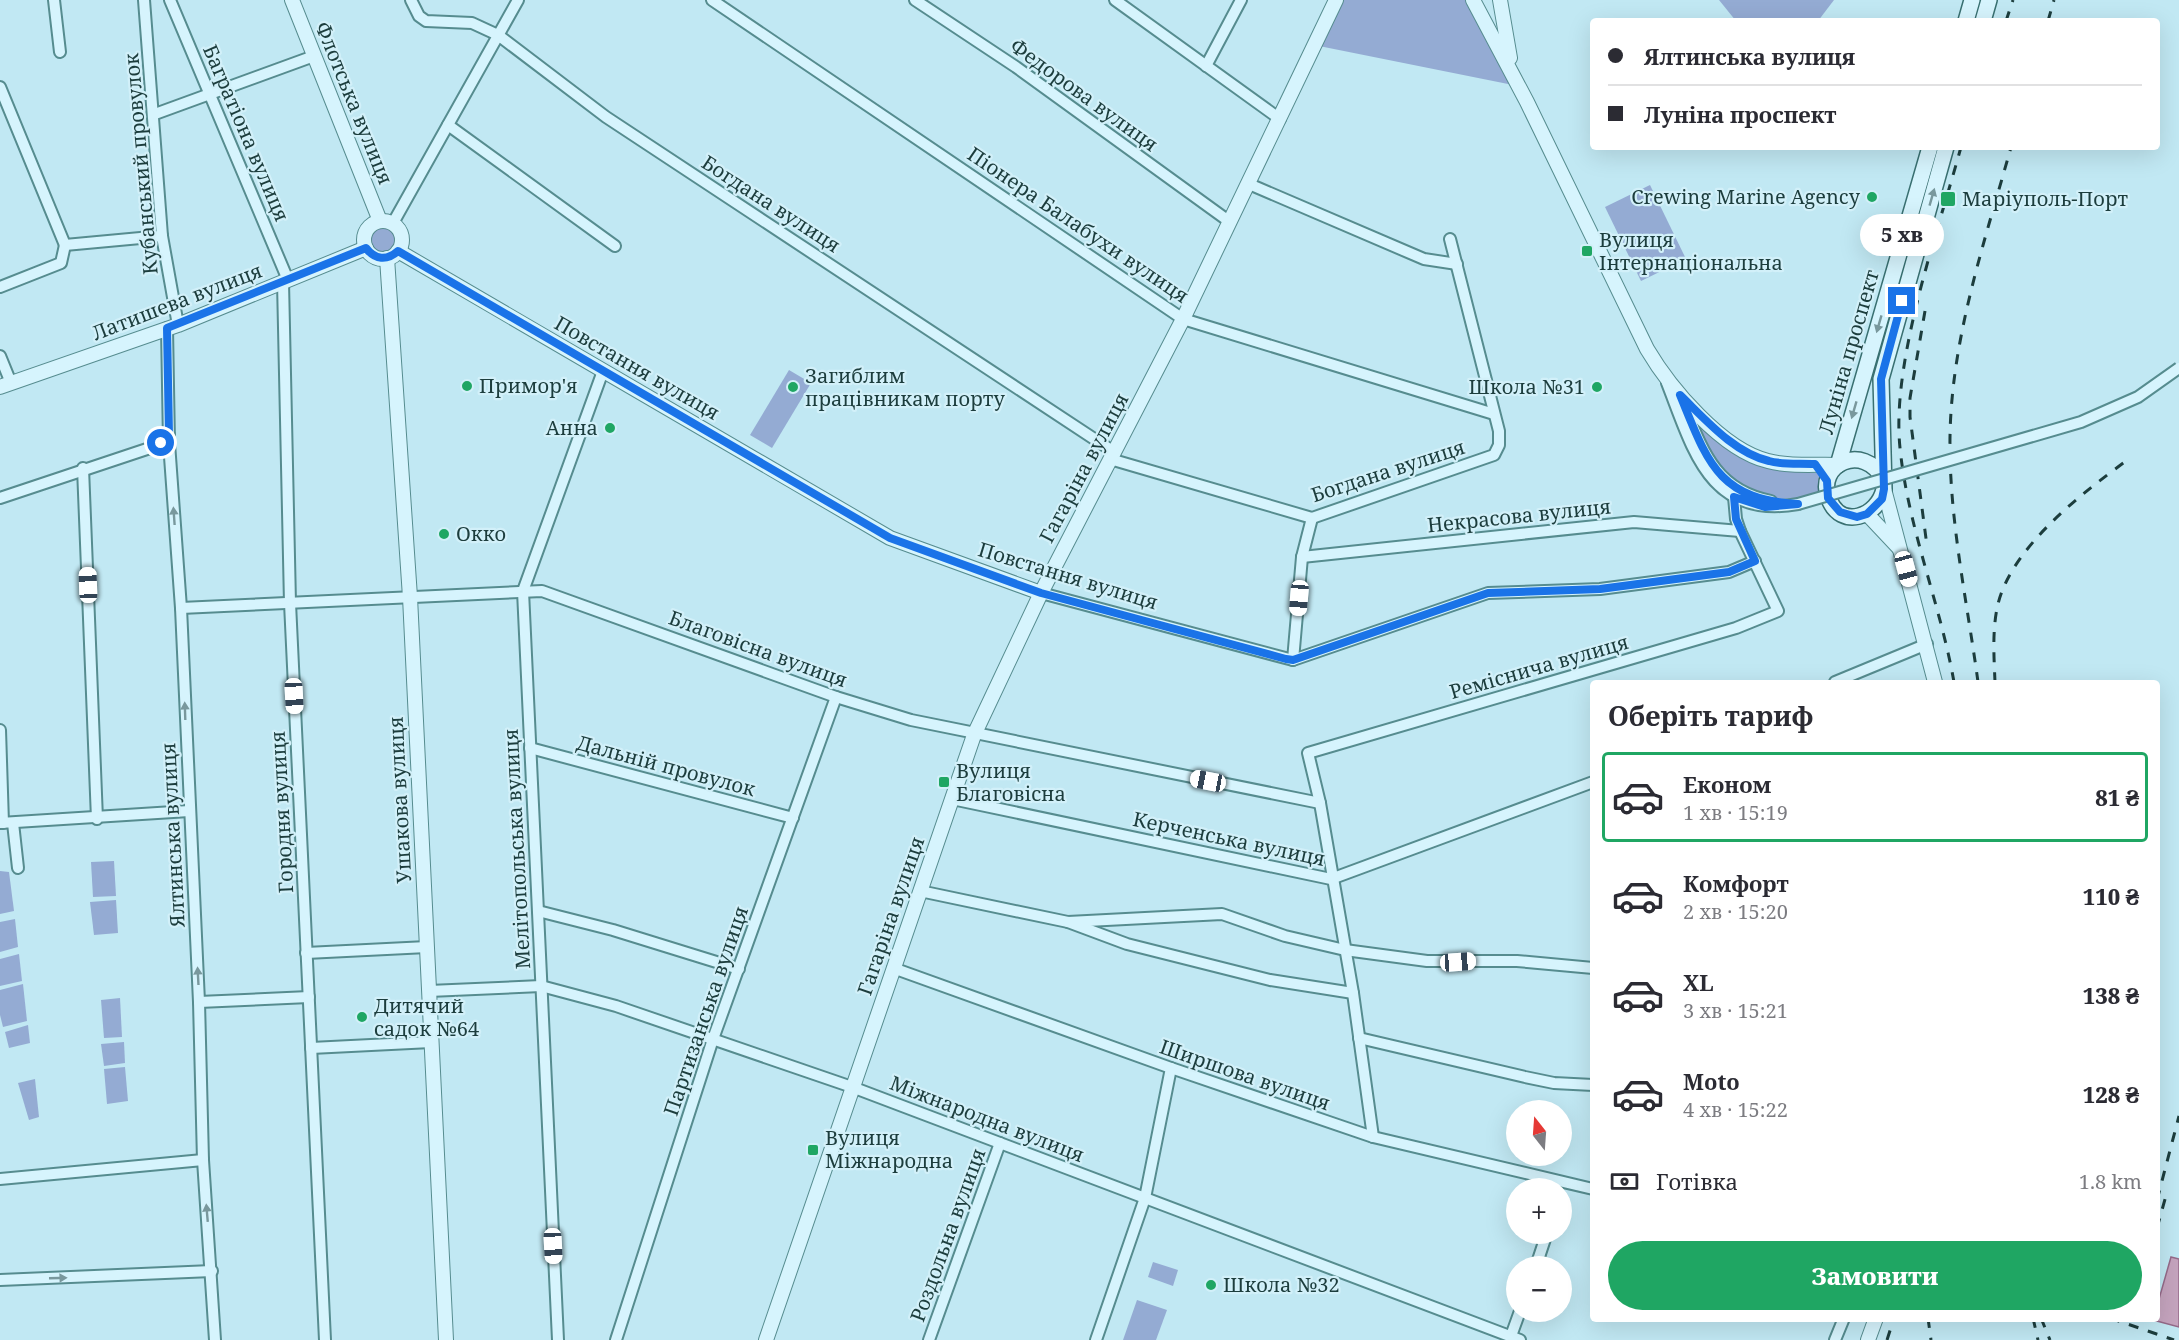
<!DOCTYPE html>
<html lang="uk">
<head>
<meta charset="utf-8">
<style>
	:root { --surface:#fff; --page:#f2f2f3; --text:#2b2b33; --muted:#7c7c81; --line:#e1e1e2; --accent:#1fa663 }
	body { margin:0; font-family:"Noto Serif",serif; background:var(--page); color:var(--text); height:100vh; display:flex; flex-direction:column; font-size:22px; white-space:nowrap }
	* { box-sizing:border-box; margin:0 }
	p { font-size:20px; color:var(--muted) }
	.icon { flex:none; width:33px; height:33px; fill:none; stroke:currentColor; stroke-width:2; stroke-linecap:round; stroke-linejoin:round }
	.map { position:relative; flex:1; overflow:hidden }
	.drawer { position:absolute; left:1590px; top:680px; width:570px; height:642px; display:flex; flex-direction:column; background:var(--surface); border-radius:6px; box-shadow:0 6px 24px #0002 }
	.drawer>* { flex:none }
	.banner { position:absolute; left:1590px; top:18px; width:570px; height:132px; border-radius:6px; box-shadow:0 6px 24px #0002; display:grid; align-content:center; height:132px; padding:0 18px; background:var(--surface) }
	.needle { width:39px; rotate:343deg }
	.controls { position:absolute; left:1506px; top:1100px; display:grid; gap:12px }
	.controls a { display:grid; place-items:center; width:66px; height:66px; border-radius:50%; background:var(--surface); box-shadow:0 6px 24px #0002; font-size:30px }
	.end { position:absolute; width:27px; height:27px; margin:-14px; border:8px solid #1a73e8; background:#fff; box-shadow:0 0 0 3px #fff }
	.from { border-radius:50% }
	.bubble { position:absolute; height:42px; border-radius:21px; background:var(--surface); box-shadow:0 6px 24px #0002; font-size:20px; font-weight:800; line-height:42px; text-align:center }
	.car { position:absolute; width:18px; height:36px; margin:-18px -9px; border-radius:8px; box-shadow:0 0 4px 2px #0007; background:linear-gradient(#fff 24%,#345 0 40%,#fff 0 76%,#345 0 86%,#fff 0) }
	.banner b { display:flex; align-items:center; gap:21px; height:57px; font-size:22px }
	.banner b+b { border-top:2px solid var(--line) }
	.banner i { width:15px; height:15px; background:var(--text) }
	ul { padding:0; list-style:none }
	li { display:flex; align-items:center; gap:18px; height:90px; margin:0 12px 9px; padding:0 6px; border:3px solid transparent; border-radius:6px }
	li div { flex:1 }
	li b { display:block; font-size:22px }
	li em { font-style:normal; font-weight:800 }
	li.active { border-color:var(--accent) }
	li>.icon { width:54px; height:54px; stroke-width:1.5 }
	h2 { padding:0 18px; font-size:27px; line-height:72px }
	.pay { display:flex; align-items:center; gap:15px; height:66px; padding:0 18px; font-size:22px }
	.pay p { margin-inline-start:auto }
	.primary-button { display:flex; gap:12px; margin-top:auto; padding:12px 18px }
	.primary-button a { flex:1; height:69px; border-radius:36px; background:var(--accent); color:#fff; font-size:24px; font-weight:800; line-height:69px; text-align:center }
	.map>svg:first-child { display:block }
</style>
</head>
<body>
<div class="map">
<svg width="2179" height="1340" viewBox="0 0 2179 1340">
	<rect width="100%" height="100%" fill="#c1e8f3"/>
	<g fill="#94abd3">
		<polygon points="1340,0 1469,0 1513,85 1319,46"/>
		<polygon points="1719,0 1834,0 1818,21 1736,21"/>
		<polygon points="1650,185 1686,259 1641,281 1605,207"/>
		<circle cx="383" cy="240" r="13"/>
		<polygon points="789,370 811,383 772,448 750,435"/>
		<path d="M1696,422C1745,464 1752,470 1818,473L1824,481L1823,492C1814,494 1805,498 1796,499C1744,505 1713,464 1696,422Z"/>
		<polygon points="114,861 116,896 93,897 91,862"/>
		<polygon points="0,871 9,872 14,911 0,914"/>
		<polygon points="116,900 118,933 94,935 90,902"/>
		<polygon points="15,919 18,947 0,952 0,922"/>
		<polygon points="19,954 22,981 0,986 0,959"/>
		<polygon points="23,984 27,1021 3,1027 0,1015 0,990"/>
		<polygon points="120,998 122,1037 104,1038 101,1000"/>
		<polygon points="28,1025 30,1043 9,1048 5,1032"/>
		<polygon points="124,1042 125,1063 104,1066 101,1044"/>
		<polygon points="125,1067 128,1101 107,1104 104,1069"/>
		<polygon points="35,1079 39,1117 29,1120 18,1083"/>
		<polygon points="1153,1262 1178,1270 1173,1286 1148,1277"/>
		<polygon points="1137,1300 1167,1310 1156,1340 1123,1340"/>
	</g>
	<polygon fill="#c5a4be" stroke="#956a89" stroke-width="1.5" points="2171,1257 2179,1259 2179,1327 2153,1320 2157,1318 2157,1306"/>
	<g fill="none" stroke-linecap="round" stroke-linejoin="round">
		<defs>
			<g id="minor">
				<polyline points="54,0 60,52"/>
				<polyline points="144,0 162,236 178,325"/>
				<polyline points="170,0 288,280"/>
				<polyline points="411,0 419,16 426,21 472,23 498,35 606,117 1114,452"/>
				<polyline points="712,0 1183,319 1494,414"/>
				<polyline points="915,0 1016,67 1230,222"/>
				<polyline points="1115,0 1280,119"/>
				<polyline points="1206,66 1241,0"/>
				<polyline points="0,87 65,245"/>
				<polyline points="155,114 314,56"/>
				<polyline points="448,125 615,246"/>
				<polyline points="1249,184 1424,259 1457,264"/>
				<polyline points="393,223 518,0"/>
				<polyline points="65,245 162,236"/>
				<polyline points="283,282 290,603 325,1340"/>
				<polyline points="0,287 61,263 65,245"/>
				<polyline points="167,328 169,443 181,608 199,1002 203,1160 215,1340"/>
				<polyline points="0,356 11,383"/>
				<path d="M1667,383C1693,449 1709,520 1798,504"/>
				<path d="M1683,402C1702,449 1714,490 1771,501"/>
				<polyline points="1110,459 1312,518 1494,455 1499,445 1499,431 1450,239"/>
				<polyline points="83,468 97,819"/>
				<polyline points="0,498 156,446 169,435"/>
				<polyline points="1302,557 1634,522 1740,531"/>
				<polyline points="1041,593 1293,660 1488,593 1600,589 1729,572 1755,561"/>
				<polyline points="181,608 542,591 836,697 911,720 1320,803"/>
				<polyline points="1293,660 1302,557 1312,518"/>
				<polyline points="1835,682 1927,644"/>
				<polyline points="0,730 3,823"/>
				<polyline points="530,748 793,818"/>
				<polyline points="952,799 1331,879 1593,782"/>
				<polyline points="0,823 189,811"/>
				<polyline points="13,823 18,868"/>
				<polyline points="920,891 1068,922 1127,944 1270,980 1353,993"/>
				<polyline points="538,911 613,930 739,969"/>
				<polyline points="1068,922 1222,914 1285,936 1345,950 1427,961 1517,961 1593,968"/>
				<polyline points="306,953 427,947"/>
				<polyline points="893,968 1171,1068 1373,1137 1593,1189"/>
				<polyline points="429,991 541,986 616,1006 852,1087 1520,1340"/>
				<polyline points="199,1002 309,997"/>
				<polyline points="1359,1038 1525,1077 1554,1083 1593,1085"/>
				<polyline points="311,1048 431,1042"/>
				<polyline points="1373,1137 1353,993 1320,803 1308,753 1736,628 1778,611 1740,531 1736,519 1734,497"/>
				<polyline points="0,1179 203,1160"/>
				<polyline points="1536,1266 1547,1233"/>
				<polyline points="0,1280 212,1271"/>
				<polyline points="1511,1336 1520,1311"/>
				<polyline points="558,1340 523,591 603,371"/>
				<polyline points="616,1340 713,1039 836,697"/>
				<polyline points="929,1340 1000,1143"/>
				<polyline points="1096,1340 1145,1198 1171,1068"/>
				<polyline points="1835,1340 1844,1318"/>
			</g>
			<g id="tertiary">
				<polyline points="292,0 380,221"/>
				<path d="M1473,0L1527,102L1647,349C1670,388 1722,450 1768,461C1790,467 1816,464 1838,465"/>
				<polyline points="1500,0 1510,58"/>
				<circle cx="383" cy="240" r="19"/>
				<polyline points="398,251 890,538 1041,593"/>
				<polyline points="387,258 410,597 446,1340"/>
				<polyline points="0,387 178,325 366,248"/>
				<polyline points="1884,489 1935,682"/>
				<polyline points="1867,514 1899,548"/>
				<polyline points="766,1340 974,735 1041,593 1183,319 1336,0"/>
				<polyline points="1868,1340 1876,1318"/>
			</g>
			<g id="secondary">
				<polyline points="1966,21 1972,0"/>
				<polyline points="1983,21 1989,0"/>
				<polyline points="1838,465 1930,147"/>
				<path d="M1883,479C1864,442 1815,464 1829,499C1841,530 1878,517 1884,489L1881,379L1946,147"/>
			</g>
		</defs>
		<use href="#minor" stroke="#568c8f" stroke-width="14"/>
		<use href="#tertiary" stroke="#568c8f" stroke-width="16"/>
		<use href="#secondary" stroke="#397071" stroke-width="18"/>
		<use href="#minor" stroke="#d6f4fd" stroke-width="10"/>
		<use href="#tertiary" stroke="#d6f4fd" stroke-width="14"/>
		<use href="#secondary" stroke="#d6f4fd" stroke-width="15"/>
		<g stroke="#1c3d3d" stroke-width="3" stroke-dasharray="10 10" stroke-linecap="butt">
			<polyline points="2006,21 2013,0"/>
			<polyline points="2048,21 2054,0"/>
			<polyline points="1925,311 1910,398 1910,417 1927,546"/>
			<path d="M1954,682C1940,603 1908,528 1900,448C1891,361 1938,232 1961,147"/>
			<path d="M1978,682C1966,593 1945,502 1951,412C1957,321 1987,234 2011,147"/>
			<path d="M1995,682C1994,657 1992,629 1998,604C2012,547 2081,494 2126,461"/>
			<polyline points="2157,1200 2179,1116"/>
			<polyline points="2157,1228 2167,1192"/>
			<polyline points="1928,1318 1931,1340"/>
			<polyline points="2033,1318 2038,1340"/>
			<polyline points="2041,1318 2050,1340"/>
			<polyline points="2110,1318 2174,1340"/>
			<polyline points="1887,1340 1894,1318"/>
		</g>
		<defs>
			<polyline id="minor-bridge" points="1798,504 2081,422 2138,397 2179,368"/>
		</defs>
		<use href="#minor-bridge" stroke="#568c8f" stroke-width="14" stroke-linecap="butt"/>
		<use href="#minor-bridge" stroke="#d6f4fd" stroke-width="10"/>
	</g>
	<defs><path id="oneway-solid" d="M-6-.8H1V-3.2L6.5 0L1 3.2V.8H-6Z" transform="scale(1.5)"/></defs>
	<g fill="#79989d">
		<use href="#oneway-solid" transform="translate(1932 197) rotate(-74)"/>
		<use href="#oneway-solid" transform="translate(1879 324) rotate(106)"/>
		<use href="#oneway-solid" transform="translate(1854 410) rotate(106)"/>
		<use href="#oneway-solid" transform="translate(174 516) rotate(-94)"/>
		<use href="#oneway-solid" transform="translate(185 711) rotate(-92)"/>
		<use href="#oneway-solid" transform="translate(198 976) rotate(-93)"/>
		<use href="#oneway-solid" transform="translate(207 1213) rotate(-95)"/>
		<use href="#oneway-solid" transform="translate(58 1278) rotate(-2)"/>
	</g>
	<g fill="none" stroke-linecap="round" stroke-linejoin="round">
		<path stroke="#1a73e8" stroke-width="8" d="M161,443L169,435L167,328L366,248C375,260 387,261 398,251L890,538L1041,593L1286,659L1293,660L1488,593L1600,589L1729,572L1755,561L1736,519L1734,497L1765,507L1798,504C1717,500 1707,460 1680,395C1705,419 1734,453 1769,461C1783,465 1800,463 1815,464L1827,481L1828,498L1840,512L1857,517L1867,514L1882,499L1884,489L1881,379L1902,301"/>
	</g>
	<g fill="#1fa663" stroke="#d2f0f9" stroke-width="2">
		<circle cx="1872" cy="197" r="6"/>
		<rect x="1940" y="191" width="16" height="16" rx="3"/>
		<rect x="1581" y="245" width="12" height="12" rx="3"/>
		<circle cx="467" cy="386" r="6"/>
		<circle cx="793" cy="387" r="6"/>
		<circle cx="1597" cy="387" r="6"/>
		<circle cx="610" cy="428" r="6"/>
		<circle cx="444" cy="534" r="6"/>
		<rect x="938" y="776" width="12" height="12" rx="3"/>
		<circle cx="362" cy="1017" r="6"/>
		<rect x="807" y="1144" width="12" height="12" rx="3"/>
		<circle cx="1211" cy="1285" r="6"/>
	</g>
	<g text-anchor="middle" stroke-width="4.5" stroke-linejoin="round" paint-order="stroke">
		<g font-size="20" fill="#1c3d3d" stroke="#d2f0f9">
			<text transform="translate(1084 95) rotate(36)" y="7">Федорова вулиця</text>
			<text transform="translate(354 103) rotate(68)" y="7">Флотська вулиця</text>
			<text transform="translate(246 133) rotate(67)" y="7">Багратіона вулиця</text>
			<text transform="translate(141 164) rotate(-95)" y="7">Кубанський провулок</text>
			<text transform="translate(771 204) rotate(33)" y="7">Богдана вулиця</text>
			<text transform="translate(1078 225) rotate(34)" y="7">Піонера Балабухи вулиця</text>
			<text transform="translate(177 302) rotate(-21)" y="7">Латишева вулиця</text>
			<text transform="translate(1849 352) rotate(-74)" y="7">Луніна проспект</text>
			<text transform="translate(637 368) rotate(30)" y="7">Повстання вулиця</text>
			<text transform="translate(1084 468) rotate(-62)" y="7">Гагаріна вулиця</text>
			<text transform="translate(1388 471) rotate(-18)" y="7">Богдана вулиця</text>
			<text transform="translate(1519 516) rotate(-6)" y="7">Некрасова вулиця</text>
			<text transform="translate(1068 576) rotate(17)" y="7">Повстання вулиця</text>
			<text transform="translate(758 649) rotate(20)" y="7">Благовісна вулиця</text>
			<text transform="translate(1539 667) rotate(-16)" y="7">Реміснича вулиця</text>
			<text transform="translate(666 766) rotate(15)" y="7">Дальній провулок</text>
			<text transform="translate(400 800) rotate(-93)" y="7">Ушакова вулиця</text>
			<text transform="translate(282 812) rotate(-93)" y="7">Городня вулиця</text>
			<text transform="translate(173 835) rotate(-93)" y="7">Ялтинська вулиця</text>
			<text transform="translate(1229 839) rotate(12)" y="7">Керченська вулиця</text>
			<text transform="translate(517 849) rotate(-93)" y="7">Мелітопольська вулиця</text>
			<text transform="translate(891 916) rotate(-71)" y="7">Гагаріна вулиця</text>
			<text transform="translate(706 1011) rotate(-71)" y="7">Партизанська вулиця</text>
			<text transform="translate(1245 1075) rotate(19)" y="7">Ширшова вулиця</text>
			<text transform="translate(987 1119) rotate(21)" y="7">Міжнародна вулиця</text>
			<text transform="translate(948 1235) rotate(-70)" y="7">Роздольна вулиця</text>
		</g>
		<g font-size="20" fill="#1c3d3d" stroke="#d2f0f9" text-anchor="start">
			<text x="1860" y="204" text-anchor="end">Crewing Marine Agency</text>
			<text x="1962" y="206">Маріуполь-Порт</text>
			<text x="1599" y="247">Вулиця<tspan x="1599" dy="23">Інтернаціональна</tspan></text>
			<text x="805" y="383">Загиблим<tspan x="805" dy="23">працівникам порту</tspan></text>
			<text x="479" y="393">Примор'я</text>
			<text x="1585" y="394" text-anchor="end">Школа №31</text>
			<text x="598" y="435" text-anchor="end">Анна</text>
			<text x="456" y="541">Окко</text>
			<text x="956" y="778">Вулиця<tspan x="956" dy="23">Благовісна</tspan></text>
			<text x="374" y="1013">Дитячий<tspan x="374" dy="23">садок №64</tspan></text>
			<text x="825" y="1145">Вулиця<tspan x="825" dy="23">Міжнародна</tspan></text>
			<text x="1223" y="1292">Школа №32</text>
		</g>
	</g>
</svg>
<div class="controls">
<a><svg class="needle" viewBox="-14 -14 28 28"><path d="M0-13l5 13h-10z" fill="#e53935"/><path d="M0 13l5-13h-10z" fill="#7c7c81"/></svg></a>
<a>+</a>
<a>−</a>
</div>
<i class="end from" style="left:161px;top:443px"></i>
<i class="end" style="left:1902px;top:301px"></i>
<div class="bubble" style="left:1860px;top:214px;width:84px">5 хв</div>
<i class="car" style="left:1906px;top:569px;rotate:165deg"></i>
<i class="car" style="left:88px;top:585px;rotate:358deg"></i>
<i class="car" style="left:1299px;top:598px;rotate:185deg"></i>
<i class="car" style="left:294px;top:696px;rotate:177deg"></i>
<i class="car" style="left:1208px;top:781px;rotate:281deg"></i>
<i class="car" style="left:1458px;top:962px;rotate:86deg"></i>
<i class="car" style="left:553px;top:1246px;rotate:177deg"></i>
<div class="banner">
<b><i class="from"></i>Ялтинська вулиця</b>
<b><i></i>Луніна проспект</b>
</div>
<section class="drawer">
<h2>Оберіть тариф</h2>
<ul>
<li class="active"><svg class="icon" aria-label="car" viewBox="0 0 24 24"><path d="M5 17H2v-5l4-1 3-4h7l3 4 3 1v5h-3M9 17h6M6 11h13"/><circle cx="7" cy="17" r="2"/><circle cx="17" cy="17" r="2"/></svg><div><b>Економ</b><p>1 хв · 15:19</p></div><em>81 ₴</em></li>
<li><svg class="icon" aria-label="car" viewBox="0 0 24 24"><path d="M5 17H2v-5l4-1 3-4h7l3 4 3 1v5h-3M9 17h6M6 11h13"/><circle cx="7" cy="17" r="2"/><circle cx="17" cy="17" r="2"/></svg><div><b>Комфорт</b><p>2 хв · 15:20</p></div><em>110 ₴</em></li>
<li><svg class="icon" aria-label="car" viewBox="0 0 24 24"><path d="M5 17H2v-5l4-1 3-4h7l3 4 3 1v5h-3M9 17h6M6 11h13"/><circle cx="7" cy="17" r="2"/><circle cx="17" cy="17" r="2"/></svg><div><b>XL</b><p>3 хв · 15:21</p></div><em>138 ₴</em></li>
<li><svg class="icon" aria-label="car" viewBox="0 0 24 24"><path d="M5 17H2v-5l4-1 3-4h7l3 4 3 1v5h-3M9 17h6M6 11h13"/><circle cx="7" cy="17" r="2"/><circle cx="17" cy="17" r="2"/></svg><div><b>Moto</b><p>4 хв · 15:22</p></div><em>128 ₴</em></li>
</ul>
<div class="pay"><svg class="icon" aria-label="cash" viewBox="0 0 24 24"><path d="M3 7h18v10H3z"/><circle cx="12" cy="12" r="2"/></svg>Готівка<p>1.8 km</p></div>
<div class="primary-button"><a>Замовити</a></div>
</section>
</div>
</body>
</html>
